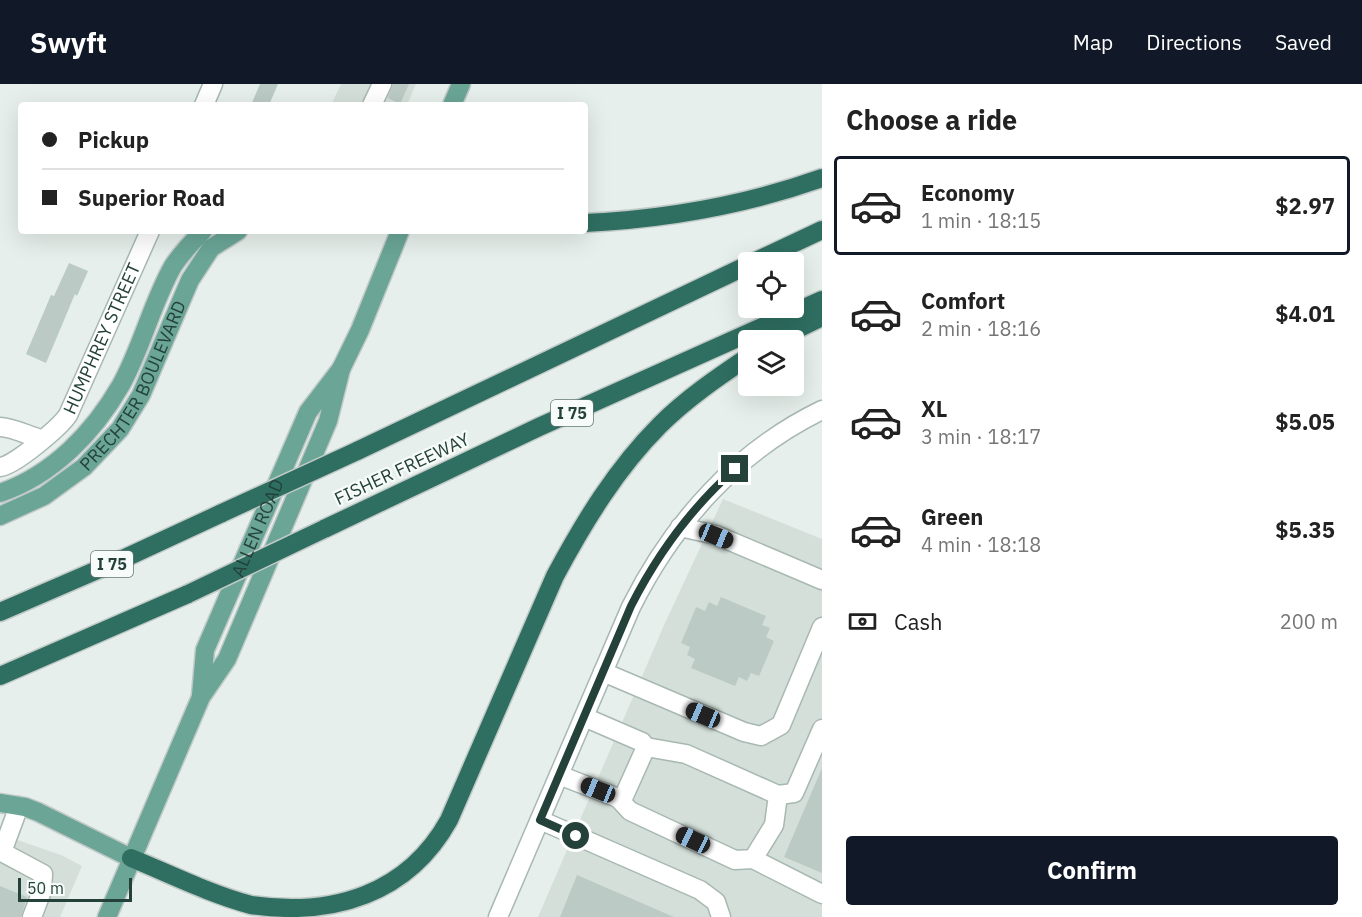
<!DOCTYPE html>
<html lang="en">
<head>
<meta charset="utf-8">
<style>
	:root { --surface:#fff; --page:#f2f2f2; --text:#222; --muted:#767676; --line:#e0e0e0; --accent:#111827 }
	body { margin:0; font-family:"IBM Plex Sans",sans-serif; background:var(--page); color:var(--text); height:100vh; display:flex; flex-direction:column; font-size:22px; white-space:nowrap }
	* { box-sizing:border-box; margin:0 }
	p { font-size:20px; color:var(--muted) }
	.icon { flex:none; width:33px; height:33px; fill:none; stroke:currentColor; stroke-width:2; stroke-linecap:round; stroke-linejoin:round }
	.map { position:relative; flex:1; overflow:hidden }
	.details { display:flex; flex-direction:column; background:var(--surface); width:540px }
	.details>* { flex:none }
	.guide { position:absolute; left:18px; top:18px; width:570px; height:132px; border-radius:6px; box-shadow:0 6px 24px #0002; display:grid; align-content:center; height:132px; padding:0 24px; background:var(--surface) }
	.tools { position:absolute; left:738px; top:168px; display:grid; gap:12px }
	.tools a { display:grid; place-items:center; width:66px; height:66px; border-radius:6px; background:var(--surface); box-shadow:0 6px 24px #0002; font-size:30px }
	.scale { position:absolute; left:18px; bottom:15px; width:114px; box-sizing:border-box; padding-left:6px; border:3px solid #24423a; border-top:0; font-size:16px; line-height:21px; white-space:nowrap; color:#24423a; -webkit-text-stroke:4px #f7fbf9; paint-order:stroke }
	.end { position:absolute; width:27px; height:27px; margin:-14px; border:8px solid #24423a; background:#fff; box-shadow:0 0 0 3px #fff }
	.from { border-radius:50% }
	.car { position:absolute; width:18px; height:36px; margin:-18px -9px; border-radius:8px; box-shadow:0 0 4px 2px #0007; background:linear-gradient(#222 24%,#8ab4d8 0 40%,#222 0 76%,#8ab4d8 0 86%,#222 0) }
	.guide b { display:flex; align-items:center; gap:21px; height:57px; font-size:22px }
	.guide b+b { border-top:2px solid var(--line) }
	.guide i { width:15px; height:15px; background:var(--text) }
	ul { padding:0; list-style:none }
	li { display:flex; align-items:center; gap:18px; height:99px; margin:0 12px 9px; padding:0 12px; border:3px solid transparent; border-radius:6px }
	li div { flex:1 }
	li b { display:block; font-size:22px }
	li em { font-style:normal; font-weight:800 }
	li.selected { border-color:var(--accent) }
	li>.icon { width:54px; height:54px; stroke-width:1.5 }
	h2 { padding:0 24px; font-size:27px; line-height:72px }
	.pay { display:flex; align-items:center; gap:15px; height:66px; padding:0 24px; font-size:22px }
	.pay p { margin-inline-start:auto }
	.action { display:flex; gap:12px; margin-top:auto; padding:12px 24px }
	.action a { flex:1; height:69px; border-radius:6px; background:var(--accent); color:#fff; font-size:24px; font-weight:800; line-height:69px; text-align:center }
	header { display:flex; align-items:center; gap:36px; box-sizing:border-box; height:84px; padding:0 30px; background:var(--accent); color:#fff }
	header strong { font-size:28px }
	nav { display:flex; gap:33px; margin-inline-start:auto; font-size:21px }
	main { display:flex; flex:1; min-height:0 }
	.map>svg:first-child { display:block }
</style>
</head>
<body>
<header>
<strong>Swyft</strong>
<nav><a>Map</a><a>Directions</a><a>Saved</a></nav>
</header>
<main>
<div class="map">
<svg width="822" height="833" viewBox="0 0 822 833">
	<rect width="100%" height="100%" fill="#e6efeb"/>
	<g fill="#d4dfda">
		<polygon points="341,0 416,0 407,21 331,21"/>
		<polygon points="723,415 822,455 822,833 538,833 665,539"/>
		<polygon points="0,750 61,771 82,782 60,833 0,833"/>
	</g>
	<g fill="#bbcac4">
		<polygon points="260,0 278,0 269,21 251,21"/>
		<polygon points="393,0 409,0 400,20 388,14"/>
		<polygon points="69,179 88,187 77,212 75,210 46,279 26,270 51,211 54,212"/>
		<polygon points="721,513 766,532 762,541 770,544 766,553 774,557 759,592 751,589 747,597 739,593 735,602 691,584 695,575 687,571 690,563 681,559 696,523 705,527 709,518 717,522"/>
		<polygon points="822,684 822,789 784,773"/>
		<polygon points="577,791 674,833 560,833"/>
		<polygon points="0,802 27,813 21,833 0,833"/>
	</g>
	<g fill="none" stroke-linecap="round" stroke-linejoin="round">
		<defs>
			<g id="minor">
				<polyline points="204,21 213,0"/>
				<polyline points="372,21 382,0"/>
				<path d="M0,343C12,343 29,352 41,355"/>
				<path id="s1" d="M0,383C14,382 60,343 68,331L150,147"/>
				<polyline points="680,443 716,451 822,496"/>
				<polyline points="603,588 744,648 761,652 781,641 822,543"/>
				<polyline points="559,691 618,714 624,712 646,663 642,658 584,633"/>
				<polyline points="778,711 794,709 822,645"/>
				<polyline points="618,714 630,727 735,776 753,775 774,741 778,711 686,670 646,663"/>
				<polyline points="540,736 700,806 716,818 721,833"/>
				<polyline points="0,767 43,790 42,807 32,833"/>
				<polyline points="2,768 19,722"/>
				<polyline points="753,775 822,810"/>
				<path d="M498,833L631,523C673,439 737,367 822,326"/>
			</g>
			<g id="major">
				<polyline points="452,21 461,0"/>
				<path d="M0,409C53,391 94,348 121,301C142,263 152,219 173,182C181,170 193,157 203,147"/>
				<path id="s2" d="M0,432L44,412L84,383L120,345L141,311L190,196L211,164L238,147"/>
				<path id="s3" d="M201,611L205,566L308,328L341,285L360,246L400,147"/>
				<polyline points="0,719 25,723 38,728 131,774"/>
				<polyline points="107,833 201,613 227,575 328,337 341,285"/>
			</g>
			<g id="highway">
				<path d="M585,139C666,135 746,121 822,94"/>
				<polyline points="754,178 822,146"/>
				<polyline points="775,256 822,233"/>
				<polyline points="357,367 748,181"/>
				<polyline points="324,445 539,343 822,216"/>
				<polyline points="0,528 125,474 222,429"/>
				<polyline points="0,592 188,510"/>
				<path d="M131,774C170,790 210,810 251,821C333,833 408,810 449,736L555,492C584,438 616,385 660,341C686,315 718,293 748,273"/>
			</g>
		</defs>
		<use href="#minor" stroke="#a8b8b2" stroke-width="21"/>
		<use href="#major" stroke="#c2cac8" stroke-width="21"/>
		<use href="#highway" stroke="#c2cac8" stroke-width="21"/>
		<use href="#minor" stroke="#fff" stroke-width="18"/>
		<use href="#major" stroke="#6aa596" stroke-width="18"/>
		<use href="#highway" stroke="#2f6f62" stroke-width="18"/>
		<defs>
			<g id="highway-bridge">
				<polyline points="222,429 357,367"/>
				<polyline points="188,510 324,445"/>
			</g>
		</defs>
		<use href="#highway-bridge" stroke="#c2cac8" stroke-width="21" stroke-linecap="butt"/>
		<use href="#highway-bridge" stroke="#2f6f62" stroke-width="18"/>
	</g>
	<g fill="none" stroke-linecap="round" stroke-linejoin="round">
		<path stroke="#24423a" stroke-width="8" d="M576,752L540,736L631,522C657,471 691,424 735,385"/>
	</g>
	<g text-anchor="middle" stroke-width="4.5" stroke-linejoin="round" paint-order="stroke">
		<g fill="#f7fbf9" stroke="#637a73" stroke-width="1.5">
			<rect x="551" y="316" width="42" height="26" rx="4.5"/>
			<rect x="91" y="467" width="42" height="26" rx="4.5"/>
		</g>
		<g font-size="16" font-weight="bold" fill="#24423a">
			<text x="572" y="335">I 75</text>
			<text x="112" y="486">I 75</text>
		</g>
		<g font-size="18" fill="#24423a" stroke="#f7fbf9">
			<text dy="6" stroke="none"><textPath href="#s1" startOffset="170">HUMPHREY STREET</textPath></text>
			<text dy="6" stroke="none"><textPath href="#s2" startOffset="194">PRECHTER BOULEVARD</textPath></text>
			<text transform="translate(402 385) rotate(-25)" y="6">FISHER FREEWAY</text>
			<text dy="6" stroke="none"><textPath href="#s3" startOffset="178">ALLEN ROAD</textPath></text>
		</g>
	</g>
</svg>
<div class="tools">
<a><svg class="icon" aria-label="locate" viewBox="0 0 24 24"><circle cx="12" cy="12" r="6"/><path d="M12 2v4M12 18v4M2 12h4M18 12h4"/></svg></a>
<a><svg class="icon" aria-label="layers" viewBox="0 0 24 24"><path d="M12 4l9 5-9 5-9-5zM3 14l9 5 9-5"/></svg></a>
</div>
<div class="scale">50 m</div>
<i class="end from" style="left:576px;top:752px"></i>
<i class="end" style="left:735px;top:385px"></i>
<i class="car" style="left:716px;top:452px;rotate:112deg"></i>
<i class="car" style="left:703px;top:631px;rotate:293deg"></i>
<i class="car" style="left:598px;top:706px;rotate:292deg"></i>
<i class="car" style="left:693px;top:756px;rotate:295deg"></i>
<div class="guide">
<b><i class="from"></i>Pickup</b>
<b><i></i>Superior Road</b>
</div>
</div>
<section class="details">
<h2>Choose a ride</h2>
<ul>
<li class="selected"><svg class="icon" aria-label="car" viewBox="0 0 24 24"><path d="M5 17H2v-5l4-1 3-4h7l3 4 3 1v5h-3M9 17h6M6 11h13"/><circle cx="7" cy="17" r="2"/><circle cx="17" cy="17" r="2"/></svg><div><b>Economy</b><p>1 min · 18:15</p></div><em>$2.97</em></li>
<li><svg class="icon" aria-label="car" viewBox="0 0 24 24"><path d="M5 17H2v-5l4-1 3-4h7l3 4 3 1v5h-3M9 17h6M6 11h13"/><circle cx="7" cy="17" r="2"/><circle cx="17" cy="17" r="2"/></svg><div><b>Comfort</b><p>2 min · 18:16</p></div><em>$4.01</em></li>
<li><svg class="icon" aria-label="car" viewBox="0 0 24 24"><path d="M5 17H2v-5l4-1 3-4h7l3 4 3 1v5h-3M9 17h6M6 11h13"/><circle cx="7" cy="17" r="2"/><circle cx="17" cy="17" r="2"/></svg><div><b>XL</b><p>3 min · 18:17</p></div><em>$5.05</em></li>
<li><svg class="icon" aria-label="car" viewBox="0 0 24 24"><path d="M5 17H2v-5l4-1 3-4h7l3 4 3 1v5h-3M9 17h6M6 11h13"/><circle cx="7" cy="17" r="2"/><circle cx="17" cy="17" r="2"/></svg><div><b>Green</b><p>4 min · 18:18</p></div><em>$5.35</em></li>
</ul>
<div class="pay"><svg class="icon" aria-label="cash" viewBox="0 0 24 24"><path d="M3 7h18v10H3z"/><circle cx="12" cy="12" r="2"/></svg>Cash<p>200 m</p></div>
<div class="action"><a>Confirm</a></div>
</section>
</main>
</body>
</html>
